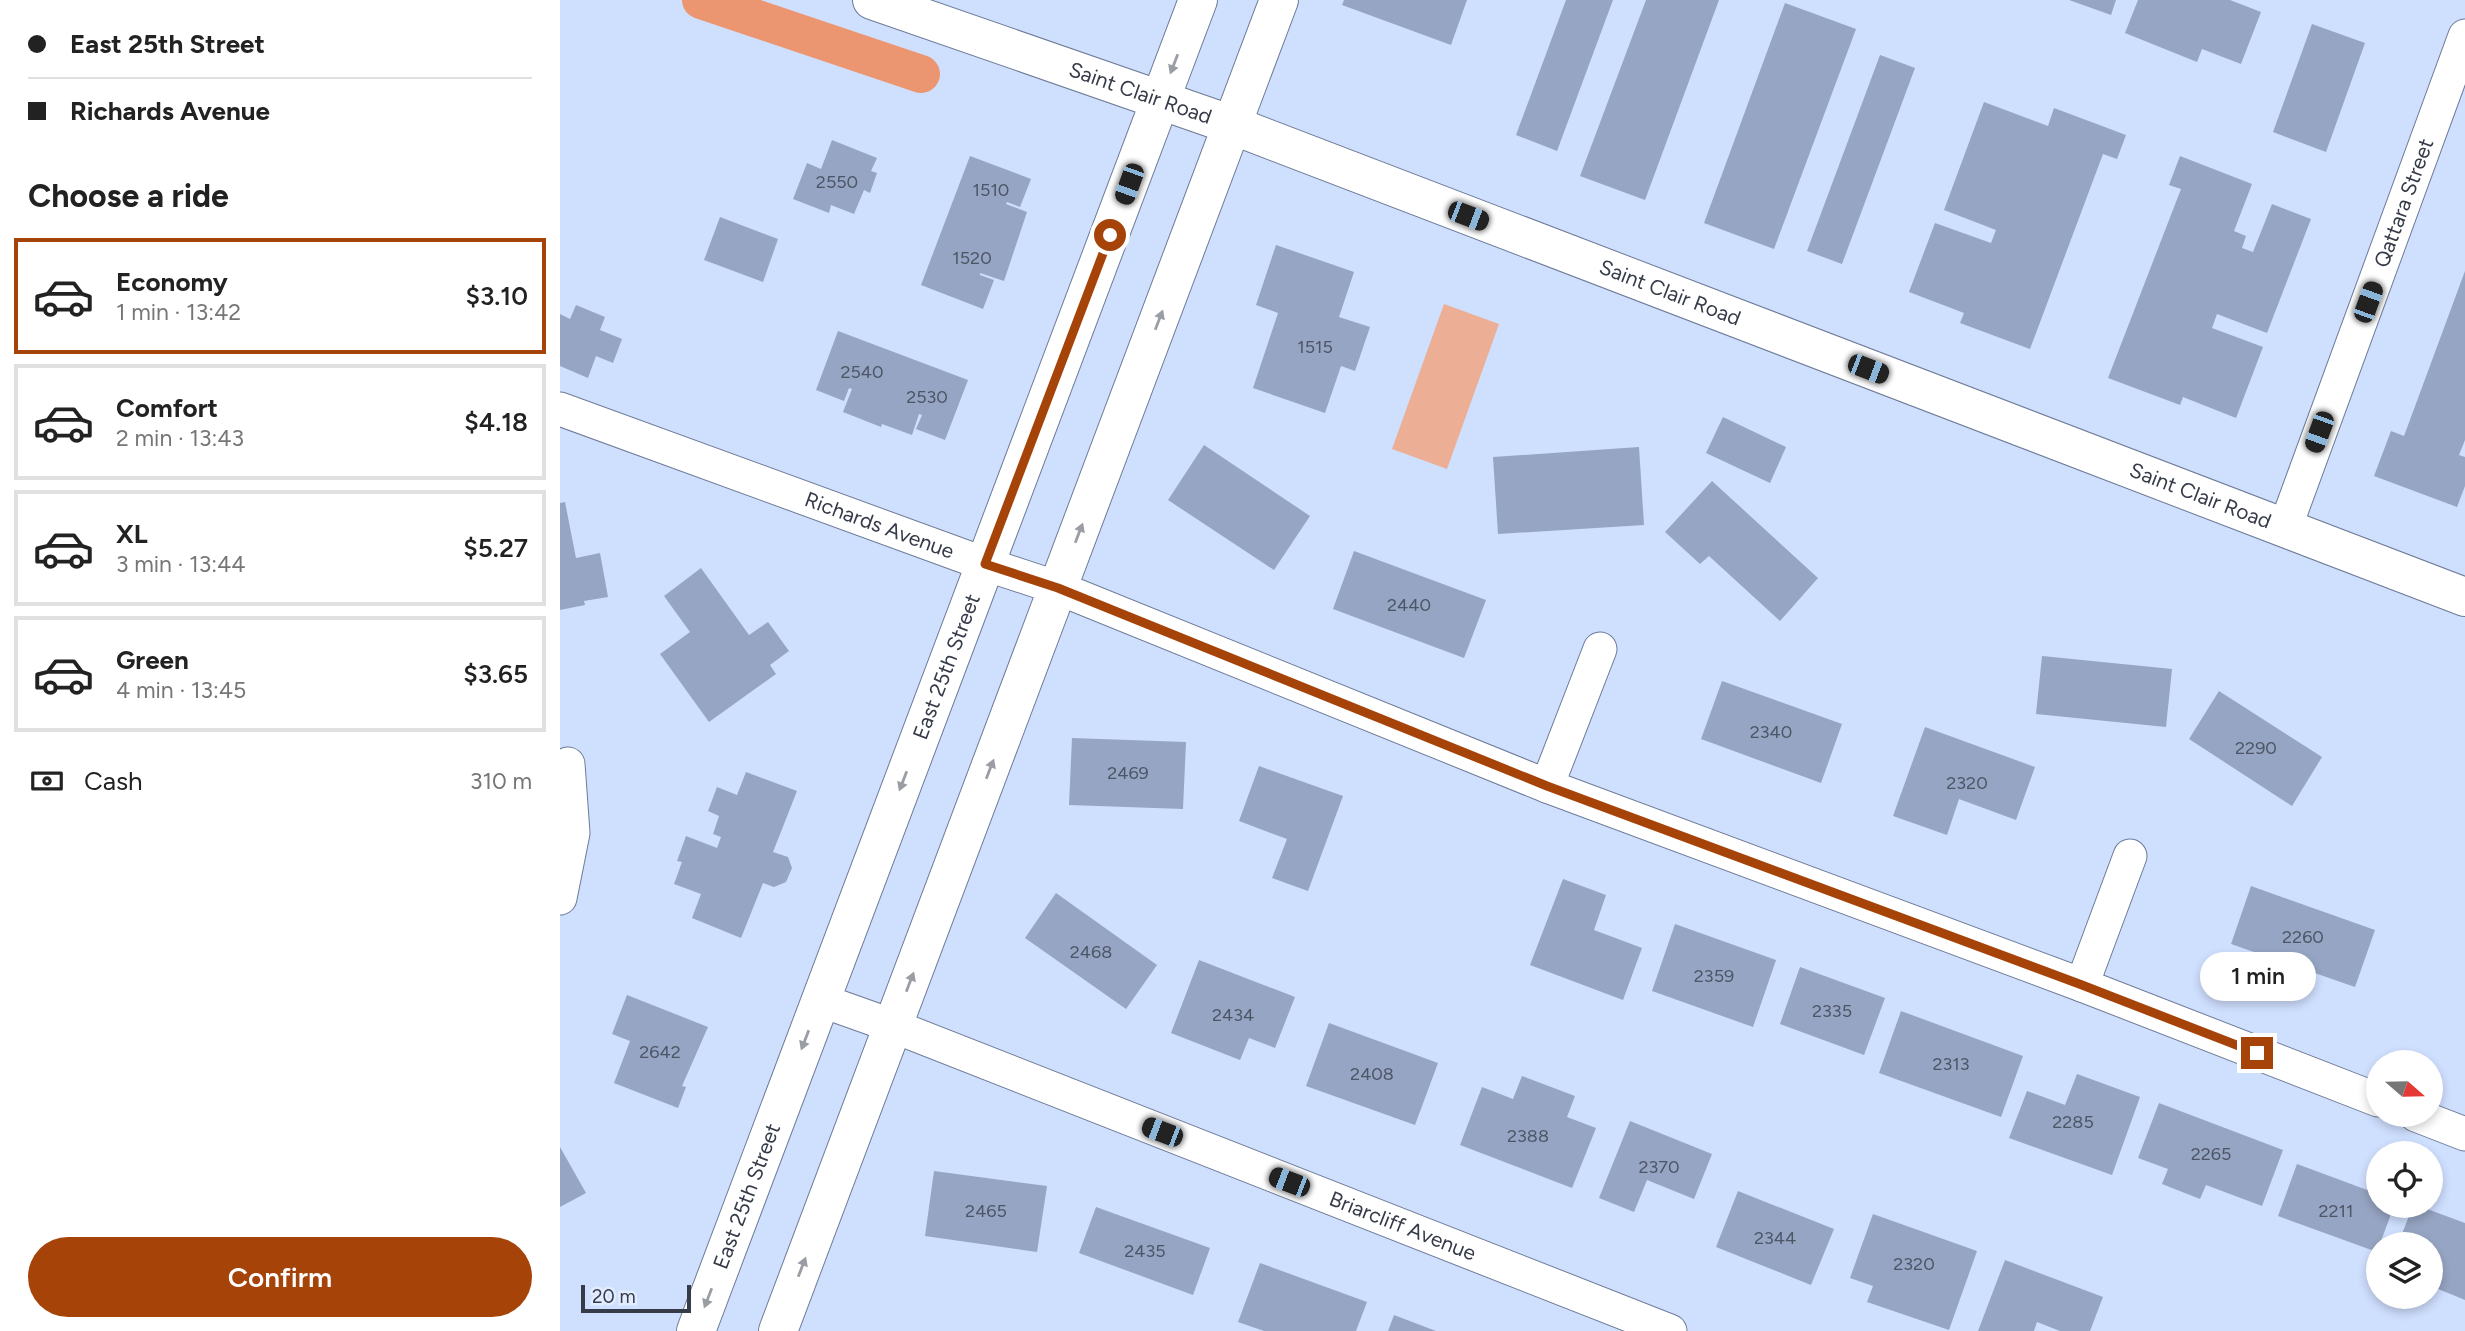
<!DOCTYPE html>
<html lang="en">
<head>
<meta charset="utf-8">
<style>
	:root { --surface:#fff; --page:#f6f6f6; --text:#222; --muted:#767676; --line:#e0e0e0; --accent:#a64309 }
	body { margin:0; font-family:Figtree,sans-serif; background:var(--page); color:var(--text); height:100vh; display:flex; flex-direction:column; font-size:26px; white-space:nowrap }
	* { box-sizing:border-box; margin:0 }
	p { font-size:23px; color:var(--muted) }
	.icon { flex:none; width:38px; height:38px; fill:none; stroke:currentColor; stroke-width:2; stroke-linecap:round; stroke-linejoin:round }
	.map { position:relative; flex:1; overflow:hidden }
	.sheet { display:flex; flex-direction:column; background:var(--surface); width:560px }
	.sheet>* { flex:none }
	.guide { display:grid; align-content:center; height:154px; padding:0 28px; background:var(--surface) }
	.needle { width:46px; rotate:110deg }
	.tools { position:absolute; left:1806px; top:1050px; display:grid; gap:14px }
	.tools a { display:grid; place-items:center; width:77px; height:77px; border-radius:50%; background:var(--surface); box-shadow:0 4px 10px #0003; font-size:35px }
	.scale { position:absolute; left:21px; bottom:18px; width:110px; box-sizing:border-box; padding-left:7px; border:4px solid #353b48; border-top:0; font-size:19px; line-height:24px; white-space:nowrap; color:#353b48; -webkit-text-stroke:5px #e2ecff; paint-order:stroke }
	.end { position:absolute; width:32px; height:32px; margin:-16px; border:9px solid #a64309; background:#fff; box-shadow:0 0 0 4px #fff }
	.from { border-radius:50% }
	.bubble { position:absolute; height:49px; border-radius:24px; background:var(--surface); box-shadow:0 4px 10px #0003; font-size:23px; font-weight:600; line-height:49px; text-align:center }
	.car { position:absolute; width:21px; height:42px; margin:-21px -10px; border-radius:9px; box-shadow:0 0 5px 2px #0007; background:linear-gradient(#222 24%,#8ab4d8 0 40%,#222 0 76%,#8ab4d8 0 86%,#222 0) }
	.guide b { display:flex; align-items:center; gap:24px; height:66px; font-size:26px }
	.guide b+b { border-top:2px solid var(--line) }
	.guide i { width:18px; height:18px; background:var(--text) }
	ul { padding:0; list-style:none }
	li { display:flex; align-items:center; gap:21px; height:116px; margin:0 14px 10px; padding:0 14px; border:4px solid var(--line); border-radius:0px }
	li div { flex:1 }
	li b { display:block; font-size:26px }
	li em { font-style:normal; font-weight:600 }
	li.active { border-color:var(--accent) }
	li>.icon { width:63px; height:63px; stroke-width:1.5 }
	h2 { padding:0 28px; font-size:32px; line-height:84px }
	.pay { display:flex; align-items:center; gap:18px; height:77px; padding:0 28px; font-size:26px }
	.pay p { margin-inline-start:auto }
	.primary-button { display:flex; gap:14px; margin-top:auto; padding:14px 28px }
	.primary-button a { flex:1; height:80px; border-radius:42px; background:var(--accent); color:#fff; font-size:28px; font-weight:600; line-height:80px; text-align:center }
	main { display:flex; flex:1; min-height:0 }
	.map>svg:first-child { display:block }
</style>
</head>
<body>
<main>
<section class="sheet">
<div class="guide">
<b><i class="from"></i>East 25th Street</b>
<b><i></i>Richards Avenue</b>
</div>
<h2>Choose a ride</h2>
<ul>
<li class="active"><svg class="icon" aria-label="car" viewBox="0 0 24 24"><path d="M5 17H2v-5l4-1 3-4h7l3 4 3 1v5h-3M9 17h6M6 11h13"/><circle cx="7" cy="17" r="2"/><circle cx="17" cy="17" r="2"/></svg><div><b>Economy</b><p>1 min · 13:42</p></div><em>$3.10</em></li>
<li><svg class="icon" aria-label="car" viewBox="0 0 24 24"><path d="M5 17H2v-5l4-1 3-4h7l3 4 3 1v5h-3M9 17h6M6 11h13"/><circle cx="7" cy="17" r="2"/><circle cx="17" cy="17" r="2"/></svg><div><b>Comfort</b><p>2 min · 13:43</p></div><em>$4.18</em></li>
<li><svg class="icon" aria-label="car" viewBox="0 0 24 24"><path d="M5 17H2v-5l4-1 3-4h7l3 4 3 1v5h-3M9 17h6M6 11h13"/><circle cx="7" cy="17" r="2"/><circle cx="17" cy="17" r="2"/></svg><div><b>XL</b><p>3 min · 13:44</p></div><em>$5.27</em></li>
<li><svg class="icon" aria-label="car" viewBox="0 0 24 24"><path d="M5 17H2v-5l4-1 3-4h7l3 4 3 1v5h-3M9 17h6M6 11h13"/><circle cx="7" cy="17" r="2"/><circle cx="17" cy="17" r="2"/></svg><div><b>Green</b><p>4 min · 13:45</p></div><em>$3.65</em></li>
</ul>
<div class="pay"><svg class="icon" aria-label="cash" viewBox="0 0 24 24"><path d="M3 7h18v10H3z"/><circle cx="12" cy="12" r="2"/></svg>Cash<p>310 m</p></div>
<div class="primary-button"><a>Confirm</a></div>
</section>
<div class="map">
<svg width="1905" height="1331" viewBox="0 0 1905 1331">
	<rect width="100%" height="100%" fill="#cfdffe"/>
	<polygon fill="#ecaf95" points="884,304 939,324 887,469 832,449"/>
	<g fill="none" stroke-linecap="round" stroke-linejoin="round">
		<polyline stroke="#ec9671" stroke-width="38" points="141,0 361,74"/>
	</g>
	<g fill="#96a5c3">
		<polygon points="784,0 907,0 891,45 782,5"/>
		<polygon points="1006,0 1053,0 997,151 956,135"/>
		<polygon points="1086,0 1159,0 1085,200 1020,176"/>
		<polygon points="1509,0 1556,0 1551,15"/>
		<polygon points="1578,0 1670,0 1701,12 1681,64 1642,49 1637,62 1565,33"/>
		<polygon points="1225,3 1296,29 1214,249 1144,223"/>
		<polygon points="1752,24 1805,43 1766,152 1713,132"/>
		<polygon points="1320,55 1355,68 1282,264 1247,251"/>
		<polygon points="1424,102 1488,126 1494,108 1566,135 1557,159 1543,154 1470,349 1400,323 1404,313 1349,292 1375,223 1431,243 1436,230 1384,210"/>
		<polygon points="272,140 317,158 311,171 317,173 310,193 304,190 294,214 271,205 269,213 233,199 247,163 261,169"/>
		<polygon points="410,156 471,179 460,207 447,202 446,204 467,212 444,281 420,273 420,275 434,280 423,309 361,285"/>
		<polygon points="1620,156 1692,184 1674,231 1686,236 1682,248 1693,252 1712,204 1751,219 1707,333 1657,314 1652,328 1703,347 1676,418 1623,397 1620,405 1548,378 1621,189 1609,185"/>
		<polygon points="160,217 218,239 203,282 144,260"/>
		<polygon points="716,245 794,272 779,317 810,327 795,371 781,366 765,413 693,388 718,313 696,305"/>
		<polygon points="1905,271 1905,440 1899,455 1905,457 1905,486 1897,507 1814,476 1831,431 1844,436"/>
		<polygon points="16,305 45,317 40,330 62,339 53,363 36,356 28,378 0,366 0,314 10,319"/>
		<polygon points="278,331 408,380 385,440 356,429 362,415 359,414 352,435 322,424 321,427 283,412 292,389 289,388 284,401 256,390"/>
		<polygon points="1163,417 1226,447 1210,483 1146,453"/>
		<polygon points="644,445 750,516 714,570 608,500"/>
		<polygon points="1079,447 1084,525 938,534 933,457"/>
		<polygon points="1152,481 1258,578 1220,621 1149,556 1140,564 1105,532"/>
		<polygon points="5,502 16,558 40,553 48,597 24,601 25,605 0,610 0,503"/>
		<polygon points="794,551 926,600 904,658 773,609"/>
		<polygon points="141,568 189,635 208,622 229,651 210,665 216,674 149,722 100,654 130,632 104,596"/>
		<polygon points="1482,656 1612,669 1606,727 1476,714"/>
		<polygon points="1162,681 1282,724 1261,783 1141,739"/>
		<polygon points="1659,691 1762,757 1732,806 1629,739"/>
		<polygon points="1365,727 1475,767 1456,820 1399,799 1387,835 1333,816"/>
		<polygon points="512,738 626,742 623,809 509,805"/>
		<polygon points="699,766 783,796 748,891 712,878 727,839 679,821"/>
		<polygon points="186,772 237,791 213,852 228,857 232,868 226,882 214,887 203,883 181,938 132,918 141,894 114,884 122,862 117,861 126,836 157,848 161,837 153,834 159,816 148,811 157,787 177,795"/>
		<polygon points="1003,879 1046,895 1034,930 1082,948 1063,1000 970,965"/>
		<polygon points="1691,886 1815,930 1795,987 1671,944"/>
		<polygon points="496,893 597,965 566,1009 465,938"/>
		<polygon points="1115,924 1216,960 1193,1027 1092,991"/>
		<polygon points="639,960 735,997 715,1048 689,1038 680,1060 611,1033"/>
		<polygon points="1240,967 1325,998 1304,1055 1220,1024"/>
		<polygon points="67,995 148,1027 122,1086 126,1087 118,1108 54,1083 70,1041 52,1034"/>
		<polygon points="1341,1011 1463,1056 1441,1117 1319,1073"/>
		<polygon points="769,1023 878,1063 855,1125 746,1086"/>
		<polygon points="1517,1074 1580,1097 1552,1175 1449,1138 1467,1091 1505,1105"/>
		<polygon points="962,1076 1015,1096 1007,1117 1036,1128 1012,1188 900,1145 922,1087 953,1099"/>
		<polygon points="1599,1103 1723,1150 1702,1206 1646,1185 1640,1199 1602,1184 1608,1169 1578,1158"/>
		<polygon points="1070,1121 1152,1154 1134,1199 1087,1180 1074,1212 1039,1198"/>
		<polygon points="0,1147 26,1193 0,1207"/>
		<polygon points="1737,1164 1818,1194 1818,1206 1834,1206 1817,1252 1718,1216"/>
		<polygon points="374,1171 487,1186 477,1252 365,1236"/>
		<polygon points="1178,1191 1274,1229 1251,1285 1156,1247"/>
		<polygon points="1853,1206 1859,1206 1905,1223 1905,1300 1871,1286 1871,1244 1838,1244"/>
		<polygon points="536,1207 650,1248 633,1295 519,1253"/>
		<polygon points="1313,1214 1417,1251 1389,1330 1307,1302 1313,1286 1290,1278"/>
		<polygon points="1445,1260 1543,1297 1530,1331 1500,1331 1477,1322 1474,1331 1418,1331"/>
		<polygon points="700,1263 807,1302 796,1331 704,1331 678,1322"/>
		<polygon points="834,1315 876,1331 828,1331"/>
	</g>
	<g fill="none" stroke-linecap="round" stroke-linejoin="round">
		<defs>
			<g id="minor">
				<path id="s1" d="M0,409L425,564L498,588L987,786L1522,985L1818,1100"/>
				<path id="s2" d="M1725,528L1905,36"/>
				<polyline points="987,786 1040,649"/>
				<polyline points="0,898 13,833 8,764"/>
				<polyline points="1522,985 1570,856"/>
				<path id="s3" d="M260,1000L333,1026L1110,1331"/>
				<polyline points="1856,1115 1905,1134"/>
			</g>
			<g id="tertiary">
				<path id="s4" d="M312,0L672,125L1905,597"/>
				<path id="s5" d="M136,1331L638,0"/>
				<polyline points="218,1331 719,0"/>
			</g>
		</defs>
		<use href="#minor" stroke="#6d7b97" stroke-width="35"/>
		<use href="#tertiary" stroke="#6d7b97" stroke-width="40"/>
		<use href="#minor" stroke="#fff" stroke-width="33"/>
		<use href="#tertiary" stroke="#fff" stroke-width="38"/>
	</g>
	<defs><path id="oneway-solid" d="M-6-.8H1V-3.2L6.5 0L1 3.2V.8H-6Z" transform="scale(1.75)"/></defs>
	<g fill="#9a9da4">
		<use href="#oneway-solid" transform="translate(614 64) rotate(111)"/>
		<use href="#oneway-solid" transform="translate(599 320) rotate(-69)"/>
		<use href="#oneway-solid" transform="translate(519 533) rotate(-69)"/>
		<use href="#oneway-solid" transform="translate(430 769) rotate(-69)"/>
		<use href="#oneway-solid" transform="translate(343 781) rotate(111)"/>
		<use href="#oneway-solid" transform="translate(350 982) rotate(-69)"/>
		<use href="#oneway-solid" transform="translate(245 1040) rotate(111)"/>
		<use href="#oneway-solid" transform="translate(242 1267) rotate(-69)"/>
		<use href="#oneway-solid" transform="translate(148 1298) rotate(111)"/>
	</g>
	<g fill="none" stroke-linecap="round" stroke-linejoin="round">
		<polyline stroke="#a64309" stroke-width="9" points="550,235 425,564 498,588 987,786 1522,985 1697,1053"/>
	</g>
	<g text-anchor="middle" stroke-width="6" stroke-linejoin="round" paint-order="stroke">
		<g font-size="18" fill="#4d5667">
			<text x="277" y="188">2550</text>
			<text x="431" y="196">1510</text>
			<text x="412" y="264">1520</text>
			<text x="755" y="353">1515</text>
			<text x="302" y="378">2540</text>
			<text x="367" y="403">2530</text>
			<text x="849" y="611">2440</text>
			<text x="1211" y="738">2340</text>
			<text x="1696" y="754">2290</text>
			<text x="568" y="779">2469</text>
			<text x="1407" y="789">2320</text>
			<text x="1743" y="943">2260</text>
			<text x="531" y="958">2468</text>
			<text x="1154" y="982">2359</text>
			<text x="1272" y="1017">2335</text>
			<text x="673" y="1021">2434</text>
			<text x="100" y="1058">2642</text>
			<text x="1391" y="1070">2313</text>
			<text x="812" y="1080">2408</text>
			<text x="1513" y="1128">2285</text>
			<text x="968" y="1142">2388</text>
			<text x="1651" y="1160">2265</text>
			<text x="1099" y="1173">2370</text>
			<text x="426" y="1217">2465</text>
			<text x="1776" y="1217">2211</text>
			<text x="1215" y="1244">2344</text>
			<text x="585" y="1257">2435</text>
			<text x="1354" y="1270">2320</text>
		</g>
		<g font-size="21" fill="#353b48" stroke="#e2ecff">
			<text dy="7" stroke="none"><textPath href="#s4" startOffset="284">Saint Clair Road</textPath></text>
			<text dy="7" stroke="none"><textPath href="#s2" startOffset="346">Qattara Street</textPath></text>
			<text dy="7" stroke="none"><textPath href="#s4" startOffset="850">Saint Clair Road</textPath></text>
			<text dy="7" stroke="none"><textPath href="#s4" startOffset="1418">Saint Clair Road</textPath></text>
			<text dy="7" stroke="none"><textPath href="#s1" startOffset="340">Richards Avenue</textPath></text>
			<text dy="7" stroke="none"><textPath href="#s5" startOffset="710">East 25th Street</textPath></text>
			<text dy="7" stroke="none"><textPath href="#s5" startOffset="144">East 25th Street</textPath></text>
			<text dy="7" stroke="none"><textPath href="#s3" startOffset="625">Briarcliff Avenue</textPath></text>
		</g>
	</g>
</svg>
<div class="tools">
<a><svg class="needle" viewBox="-14 -14 28 28"><path d="M0-13l5 13h-10z" fill="#e53935"/><path d="M0 13l5-13h-10z" fill="#767676"/></svg></a>
<a><svg class="icon" aria-label="locate" viewBox="0 0 24 24"><circle cx="12" cy="12" r="6"/><path d="M12 2v4M12 18v4M2 12h4M18 12h4"/></svg></a>
<a><svg class="icon" aria-label="layers" viewBox="0 0 24 24"><path d="M12 4l9 5-9 5-9-5zM3 14l9 5 9-5"/></svg></a>
</div>
<div class="scale">20 m</div>
<i class="end from" style="left:550px;top:235px"></i>
<i class="end" style="left:1697px;top:1053px"></i>
<div class="bubble" style="left:1640px;top:952px;width:116px">1 min</div>
<i class="car" style="left:569px;top:184px;rotate:200deg"></i>
<i class="car" style="left:908px;top:216px;rotate:111deg"></i>
<i class="car" style="left:1808px;top:302px;rotate:20deg"></i>
<i class="car" style="left:1308px;top:369px;rotate:111deg"></i>
<i class="car" style="left:1759px;top:432px;rotate:200deg"></i>
<i class="car" style="left:602px;top:1132px;rotate:291deg"></i>
<i class="car" style="left:729px;top:1182px;rotate:291deg"></i>
</div>
</main>
</body>
</html>
